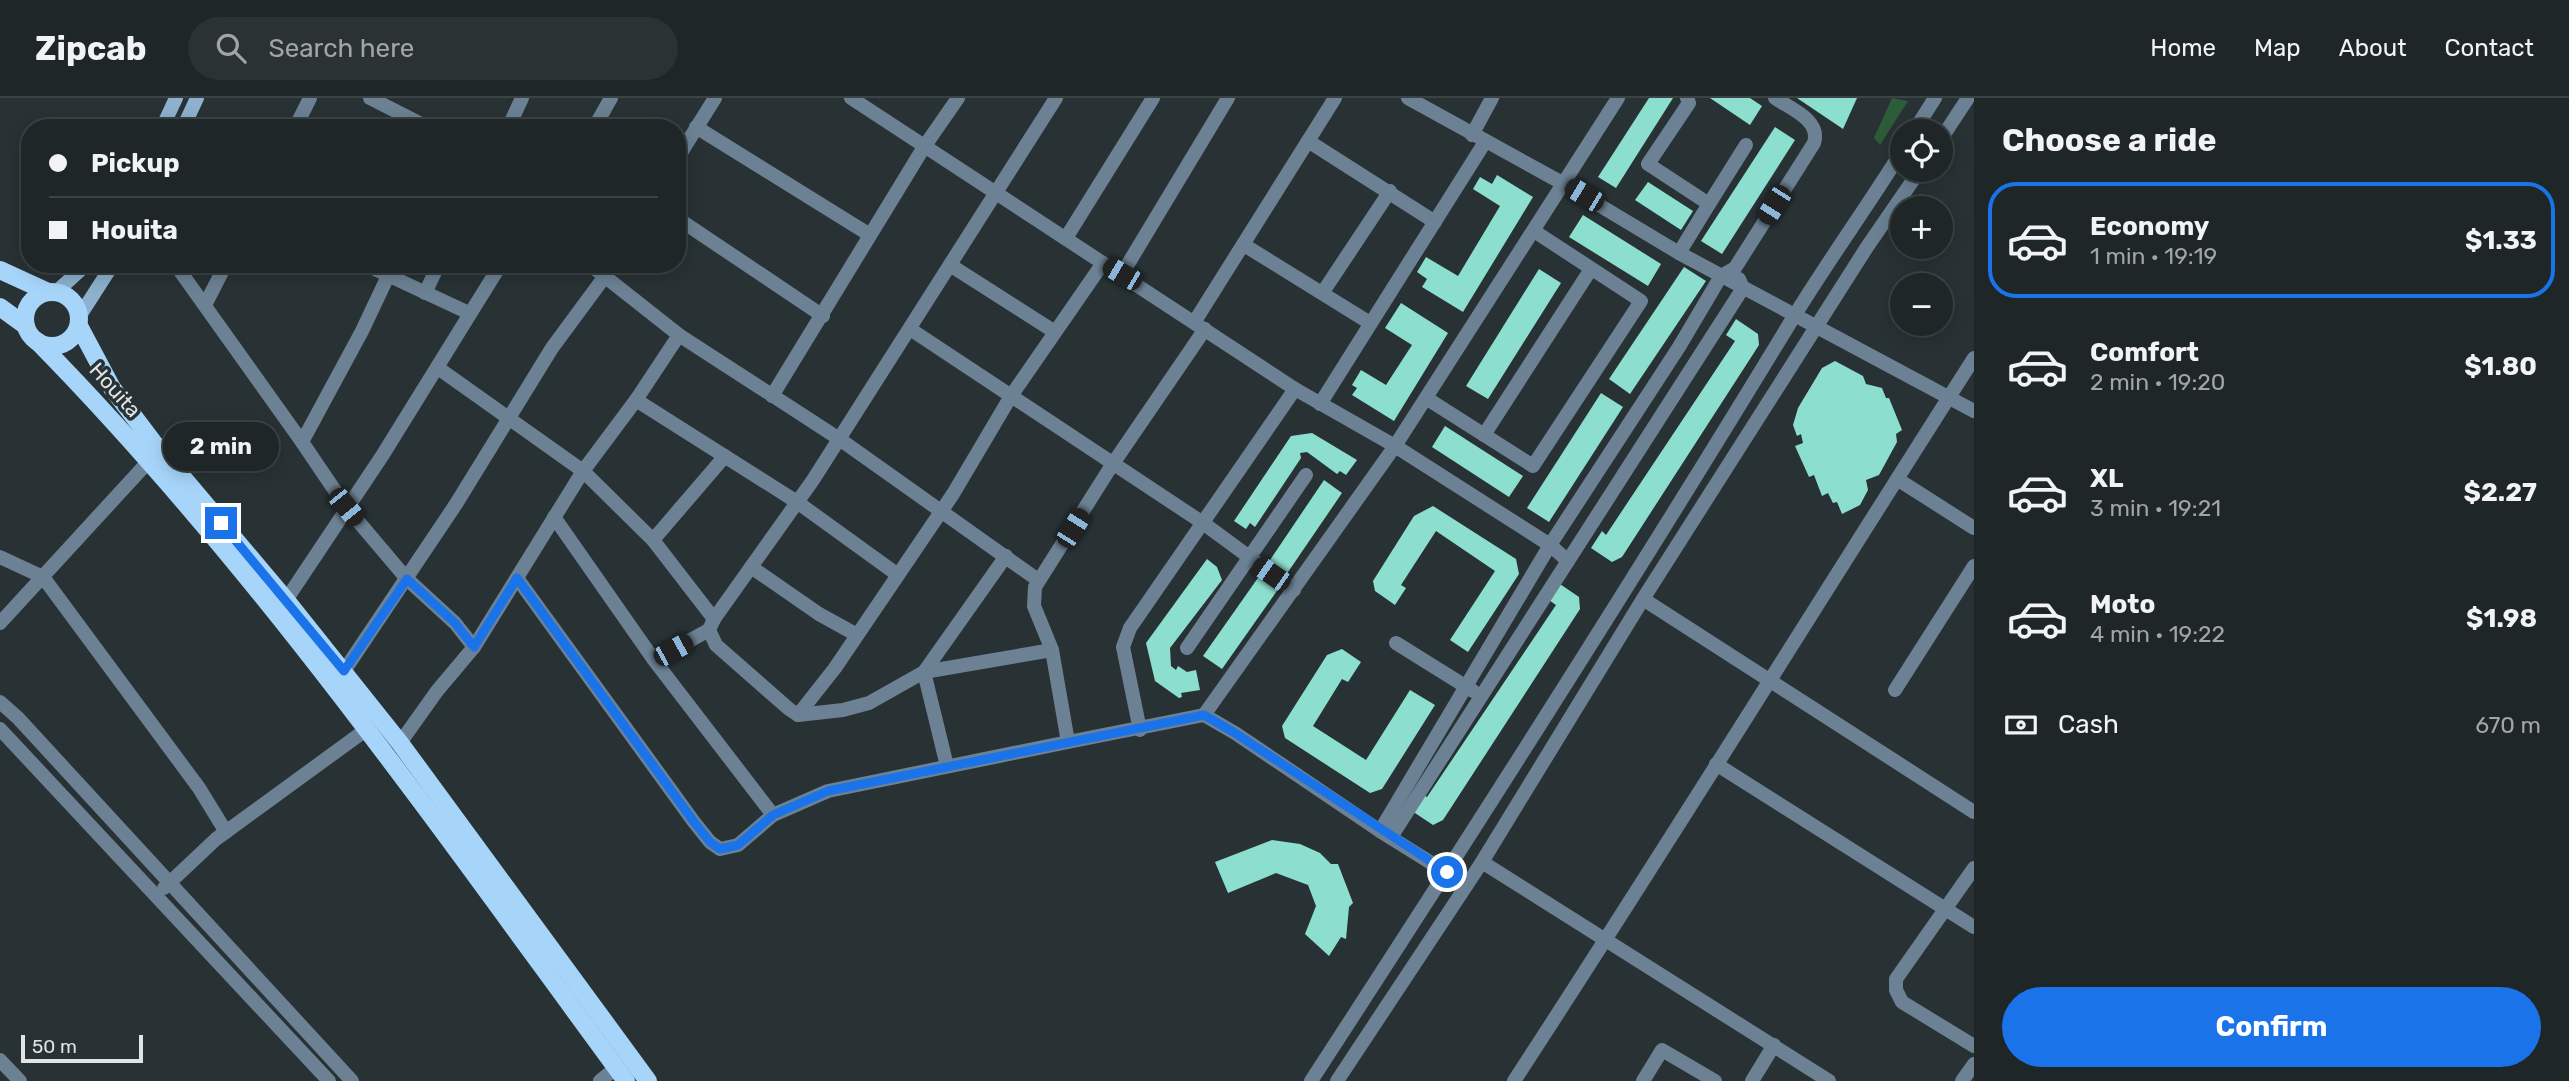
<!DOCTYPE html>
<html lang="en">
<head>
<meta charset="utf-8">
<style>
	:root { --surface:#1e2627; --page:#2b3233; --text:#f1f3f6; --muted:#a1a5a7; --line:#3c4344; --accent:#1a73e8 }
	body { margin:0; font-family:Rubik,sans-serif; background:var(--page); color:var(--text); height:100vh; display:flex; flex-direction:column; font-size:26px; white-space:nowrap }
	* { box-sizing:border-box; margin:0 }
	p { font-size:23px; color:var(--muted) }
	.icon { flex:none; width:38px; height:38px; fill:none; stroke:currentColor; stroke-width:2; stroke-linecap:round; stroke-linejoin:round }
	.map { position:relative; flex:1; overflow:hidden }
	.panel { display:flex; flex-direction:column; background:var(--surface); width:595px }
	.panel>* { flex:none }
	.top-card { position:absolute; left:21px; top:21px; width:665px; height:154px; border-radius:28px; box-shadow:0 4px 18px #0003,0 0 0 2px var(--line); display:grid; align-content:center; height:154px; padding:0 28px; background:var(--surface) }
	.fabs { position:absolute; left:1890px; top:21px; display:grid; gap:14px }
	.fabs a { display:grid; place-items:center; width:63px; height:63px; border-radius:50%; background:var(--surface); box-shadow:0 4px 18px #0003,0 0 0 2px var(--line); font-size:35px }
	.scale { position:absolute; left:21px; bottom:18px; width:122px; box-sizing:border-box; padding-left:7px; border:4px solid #dfe5e6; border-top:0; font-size:19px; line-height:24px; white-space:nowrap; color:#dfe5e6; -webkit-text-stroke:5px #283234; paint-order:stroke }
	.end { position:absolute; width:32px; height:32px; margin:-16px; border:9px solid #1a73e8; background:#fff; box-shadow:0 0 0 4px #fff }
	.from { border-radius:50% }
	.bubble { position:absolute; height:49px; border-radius:24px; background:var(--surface); box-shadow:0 4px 18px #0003,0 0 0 2px var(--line); font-size:23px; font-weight:700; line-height:49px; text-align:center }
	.car { position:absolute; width:21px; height:42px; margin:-21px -10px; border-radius:9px; box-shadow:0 0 5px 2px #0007; background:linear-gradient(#222 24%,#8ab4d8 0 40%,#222 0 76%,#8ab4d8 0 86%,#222 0) }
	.top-card b { display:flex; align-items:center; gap:24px; height:66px; font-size:26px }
	.top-card b+b { border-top:2px solid var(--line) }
	.top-card i { width:18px; height:18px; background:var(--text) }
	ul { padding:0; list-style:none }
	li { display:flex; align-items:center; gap:21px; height:116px; margin:0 14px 10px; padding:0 14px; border:4px solid transparent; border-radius:28px }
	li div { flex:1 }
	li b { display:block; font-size:26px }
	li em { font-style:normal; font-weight:700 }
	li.current { border-color:var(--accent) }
	li>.icon { width:63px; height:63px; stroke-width:1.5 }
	h2 { padding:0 28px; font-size:32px; line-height:84px }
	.pay { display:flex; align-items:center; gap:18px; height:77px; padding:0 28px; font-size:26px }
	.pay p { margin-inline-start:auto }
	.action { display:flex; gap:14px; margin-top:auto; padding:14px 28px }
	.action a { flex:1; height:80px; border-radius:42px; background:var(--accent); color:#fff; font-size:28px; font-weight:700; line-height:80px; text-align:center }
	header { display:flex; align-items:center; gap:42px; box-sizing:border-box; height:98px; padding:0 35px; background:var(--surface); border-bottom:2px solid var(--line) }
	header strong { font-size:33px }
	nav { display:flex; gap:38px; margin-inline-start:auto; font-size:24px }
	.search { width:490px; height:63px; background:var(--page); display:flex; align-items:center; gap:18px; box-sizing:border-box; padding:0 24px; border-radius:38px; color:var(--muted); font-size:26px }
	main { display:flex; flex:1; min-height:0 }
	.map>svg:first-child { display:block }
</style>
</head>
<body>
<header>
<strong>Zipcab</strong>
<div class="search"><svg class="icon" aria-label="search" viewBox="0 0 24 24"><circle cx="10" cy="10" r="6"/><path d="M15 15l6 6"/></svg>Search here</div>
<nav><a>Home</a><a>Map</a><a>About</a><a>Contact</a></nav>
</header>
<main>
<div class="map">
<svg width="1974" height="983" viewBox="0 0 1974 983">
	<rect width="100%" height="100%" fill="#283234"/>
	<polygon fill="#2d5c38" points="1892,0 1908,3 1880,47 1874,40"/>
	<g fill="#8cdfcf">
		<polygon points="1649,0 1673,0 1616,90 1598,79"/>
		<polygon points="1710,0 1750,0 1762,8 1750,27"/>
		<polygon points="1797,0 1857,0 1843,31"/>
		<polygon points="1775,29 1795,42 1722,156 1701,143"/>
		<polygon points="1497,77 1533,99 1463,214 1422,189 1427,181 1417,174 1426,159 1458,178 1500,108 1473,91 1480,79 1492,86"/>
		<polygon points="1648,84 1693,113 1681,132 1635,102"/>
		<polygon points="1583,117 1661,166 1648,188 1569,139"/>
		<polygon points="1684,169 1706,183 1630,296 1609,281"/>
		<polygon points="1539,171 1561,185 1488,301 1466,288"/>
		<polygon points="1401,205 1448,235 1394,323 1352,297 1357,290 1352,287 1361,272 1386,287 1412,247 1385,230"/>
		<polygon points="1736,221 1758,236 1759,247 1622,459 1612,464 1591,450 1602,433 1606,437 1735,243 1726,237"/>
		<polygon points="1835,263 1863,278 1866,286 1882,290 1886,300 1889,300 1902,332 1896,336 1897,344 1879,377 1866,382 1868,392 1860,407 1842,416 1837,404 1833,405 1828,395 1822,398 1814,377 1809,379 1795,348 1803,345 1801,336 1797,338 1793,327 1798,310 1822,270"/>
		<polygon points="1601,295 1623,309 1549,424 1527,410"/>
		<polygon points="1445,328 1523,378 1509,399 1432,349"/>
		<polygon points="1312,335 1357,362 1346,377 1340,373 1337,376 1307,354 1300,355 1301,360 1255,429 1250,425 1246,431 1234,423 1291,338"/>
		<polygon points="1324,382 1342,395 1286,477 1268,465"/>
		<polygon points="1433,408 1516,461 1519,476 1468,554 1450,542 1495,473 1436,433 1401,487 1406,490 1395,507 1375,493 1373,483 1414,418"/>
		<polygon points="1207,461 1217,469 1222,482 1170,550 1171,568 1176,572 1178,568 1187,574 1196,572 1200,592 1181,595 1182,599 1179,600 1155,583 1146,545"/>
		<polygon points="1260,477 1279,490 1222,571 1203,558"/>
		<polygon points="1557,484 1579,499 1580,511 1443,722 1433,727 1412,713 1423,697 1427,699 1556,507 1546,500"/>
		<polygon points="1342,551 1361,564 1348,584 1342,581 1313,628 1366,662 1410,592 1435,607 1382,691 1370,695 1285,640 1282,628 1327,557"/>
		<polygon points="1272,742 1300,746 1320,755 1331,766 1338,766 1353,805 1349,809 1346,841 1341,839 1329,858 1305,836 1316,808 1308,787 1276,775 1228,795 1215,764"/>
	</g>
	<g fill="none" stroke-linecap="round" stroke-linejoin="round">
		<g stroke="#6c8294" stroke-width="14">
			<polyline points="370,0 429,30"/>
			<polyline points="851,0 1295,291 1395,348 1550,447 1568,463"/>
			<polyline points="1056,0 813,382 714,521 709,532 716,547 789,611 798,617 835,570 953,396 1011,298 1103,165"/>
			<polyline points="696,29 870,137"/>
			<polyline points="295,30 310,0"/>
			<polyline points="508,30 522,0"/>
			<polyline points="594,30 611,0"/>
			<polyline points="1472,37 1492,0"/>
			<polyline points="1308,43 1435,124"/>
			<polyline points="677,61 715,0"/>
			<polyline points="1709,106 1746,47"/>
			<polyline points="677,120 823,218"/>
			<polyline points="1066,140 1153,0"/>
			<polyline points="1244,147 1370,225"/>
			<polyline points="1679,155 1709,106 1648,66 1689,5 1687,0"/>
			<polyline points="175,166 302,344 346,409 407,481 455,525 474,549"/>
			<polyline points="364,166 469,215"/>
			<polyline points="589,166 679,237 838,340 1038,482"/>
			<polyline points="950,167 1055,234"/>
			<polyline points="1122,176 1228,0"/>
			<polyline points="1323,194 1390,93"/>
			<polyline points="425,195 439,166"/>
			<polyline points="205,207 226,166"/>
			<polyline points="1195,223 1335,0"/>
			<polyline points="1817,229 1974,313"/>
			<polyline points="910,231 1203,425 1294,492"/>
			<polyline points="438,270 583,373 653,442 714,521"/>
			<polyline points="772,298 924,49 958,0"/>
			<polyline points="1426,300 1533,368 1641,203 1534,133"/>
			<polyline points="636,302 797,404 898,477"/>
			<polyline points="1320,306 1485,44"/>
			<polyline points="1484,337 1591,171"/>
			<polyline points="302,344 362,233 388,178"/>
			<polyline points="1897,381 1974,430"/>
			<polyline points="554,419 654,562 773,717"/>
			<polyline points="653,442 725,358"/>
			<polyline points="0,459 43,479 199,690 226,734"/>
			<polyline points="751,469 819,516 857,537"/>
			<polyline points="517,480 694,724 710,744 720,751 738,747 773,717 828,693 1068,644 1052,552 1034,508 1035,489 1112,367 1205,231"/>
			<polyline points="1643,501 1974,714"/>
			<polyline points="286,502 382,358 501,166"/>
			<polyline points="0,525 148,364"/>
			<polyline points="1396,545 1473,593"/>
			<polyline points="1187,550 1306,377"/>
			<polyline points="654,562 709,532"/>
			<polyline points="344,573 456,406 552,250 614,166"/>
			<polyline points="1895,592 1974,468"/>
			<polyline points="0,604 18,620 352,983"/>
			<polyline points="798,617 843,612 869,605 924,574 1052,552"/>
			<polyline points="1204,617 1395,348 1618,0"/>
			<polyline points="0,631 329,983"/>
			<polyline points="1140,632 1123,549 1130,530 1295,291"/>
			<polyline points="1068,644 1204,617 1235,635 1380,733 1465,786"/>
			<polyline points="400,645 437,593 474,549 583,373 636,302 679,237"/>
			<polyline points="1716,666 1974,829"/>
			<polyline points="947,668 924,574 1006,458"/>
			<path d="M1380,733L1550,447L1679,249L1721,178L1735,170L1814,45C1821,22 1791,11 1775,0"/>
			<polyline points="1391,739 1743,190 1739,181"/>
			<polyline points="1482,764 1829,983"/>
			<polyline points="1974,770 1896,881 1896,892 1902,904 1974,948"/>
			<polyline points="164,790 216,741 367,631"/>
			<polyline points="0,962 20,983"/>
			<polyline points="600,983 616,970"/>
			<path d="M1514,983C1670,744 1820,501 1974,260"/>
			<polyline points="1643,983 1662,952 1715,983"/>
			<polyline points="1752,983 1774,947"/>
			<polyline points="1962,983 1974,966"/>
		</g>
		<g stroke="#6c8294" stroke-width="14">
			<polyline points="1408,0 1564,86 1679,155 1817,229"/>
			<polyline points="1914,33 1935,0"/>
			<polyline points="1941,41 1968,0"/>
			<path d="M1311,983C1475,731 1637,477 1793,220C1828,163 1867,109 1902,53"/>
			<polyline points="1337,983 1482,764 1643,501 1867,149 1920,72"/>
		</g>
		<g stroke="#8db1ce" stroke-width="14">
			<polyline points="162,30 176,0"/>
			<polyline points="183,30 197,0"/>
			<polyline points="56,194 87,166"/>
			<polyline points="79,219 113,166"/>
		</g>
		<g stroke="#a7d5fa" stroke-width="18">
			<polyline points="0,172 48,194"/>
			<circle cx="52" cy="221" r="27"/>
			<polyline points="0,209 26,228"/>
			<polyline points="79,228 112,290 153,344 286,502 400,645 648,983"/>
			<path d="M37,243C258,468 439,729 626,983"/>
		</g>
	</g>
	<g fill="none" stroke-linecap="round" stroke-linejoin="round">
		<polyline stroke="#1a73e8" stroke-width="9" points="221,425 344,573 407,481 455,525 474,549 517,480 694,724 710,744 720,751 738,747 773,717 828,693 1204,617 1235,635 1447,774"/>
	</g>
	<g text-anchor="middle" stroke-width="7" stroke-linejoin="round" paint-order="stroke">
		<g font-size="21" fill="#dfe5e6" stroke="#283234">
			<text transform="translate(115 292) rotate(48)" y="7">Houita</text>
		</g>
	</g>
</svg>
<div class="fabs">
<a><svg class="icon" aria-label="locate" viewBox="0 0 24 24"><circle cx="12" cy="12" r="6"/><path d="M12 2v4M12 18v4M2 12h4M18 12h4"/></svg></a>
<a>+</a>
<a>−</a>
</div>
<div class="scale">50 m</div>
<i class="end from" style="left:1447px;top:774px"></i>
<i class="end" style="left:221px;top:425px"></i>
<div class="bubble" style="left:163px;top:324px;width:116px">2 min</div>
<i class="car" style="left:1584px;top:97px;rotate:301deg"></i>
<i class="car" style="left:1774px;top:107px;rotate:212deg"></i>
<i class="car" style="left:1122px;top:176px;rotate:300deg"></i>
<i class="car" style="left:346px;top:409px;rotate:141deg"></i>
<i class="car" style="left:1073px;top:430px;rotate:32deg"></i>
<i class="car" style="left:1271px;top:476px;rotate:305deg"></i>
<i class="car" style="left:673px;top:552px;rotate:61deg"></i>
<div class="top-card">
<b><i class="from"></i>Pickup</b>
<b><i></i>Houita</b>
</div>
</div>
<section class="panel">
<h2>Choose a ride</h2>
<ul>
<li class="current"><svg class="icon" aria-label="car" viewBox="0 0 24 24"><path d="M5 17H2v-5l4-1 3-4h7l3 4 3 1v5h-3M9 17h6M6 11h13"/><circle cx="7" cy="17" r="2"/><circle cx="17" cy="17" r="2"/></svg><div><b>Economy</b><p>1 min · 19:19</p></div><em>$1.33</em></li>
<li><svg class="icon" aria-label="car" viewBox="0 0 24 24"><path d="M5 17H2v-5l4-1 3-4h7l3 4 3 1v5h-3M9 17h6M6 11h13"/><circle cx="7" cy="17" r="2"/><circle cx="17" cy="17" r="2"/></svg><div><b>Comfort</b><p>2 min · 19:20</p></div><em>$1.80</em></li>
<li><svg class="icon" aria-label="car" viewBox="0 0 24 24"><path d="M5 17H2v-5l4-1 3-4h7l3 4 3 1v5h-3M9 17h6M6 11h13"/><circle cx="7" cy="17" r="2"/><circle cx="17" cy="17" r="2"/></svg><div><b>XL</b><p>3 min · 19:21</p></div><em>$2.27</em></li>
<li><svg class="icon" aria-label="car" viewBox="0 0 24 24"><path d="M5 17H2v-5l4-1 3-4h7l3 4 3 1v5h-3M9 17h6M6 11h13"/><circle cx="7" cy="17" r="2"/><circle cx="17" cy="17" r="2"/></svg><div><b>Moto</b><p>4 min · 19:22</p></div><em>$1.98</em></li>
</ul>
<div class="pay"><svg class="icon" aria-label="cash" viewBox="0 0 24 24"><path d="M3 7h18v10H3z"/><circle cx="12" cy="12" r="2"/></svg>Cash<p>670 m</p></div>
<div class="action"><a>Confirm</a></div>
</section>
</main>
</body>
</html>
